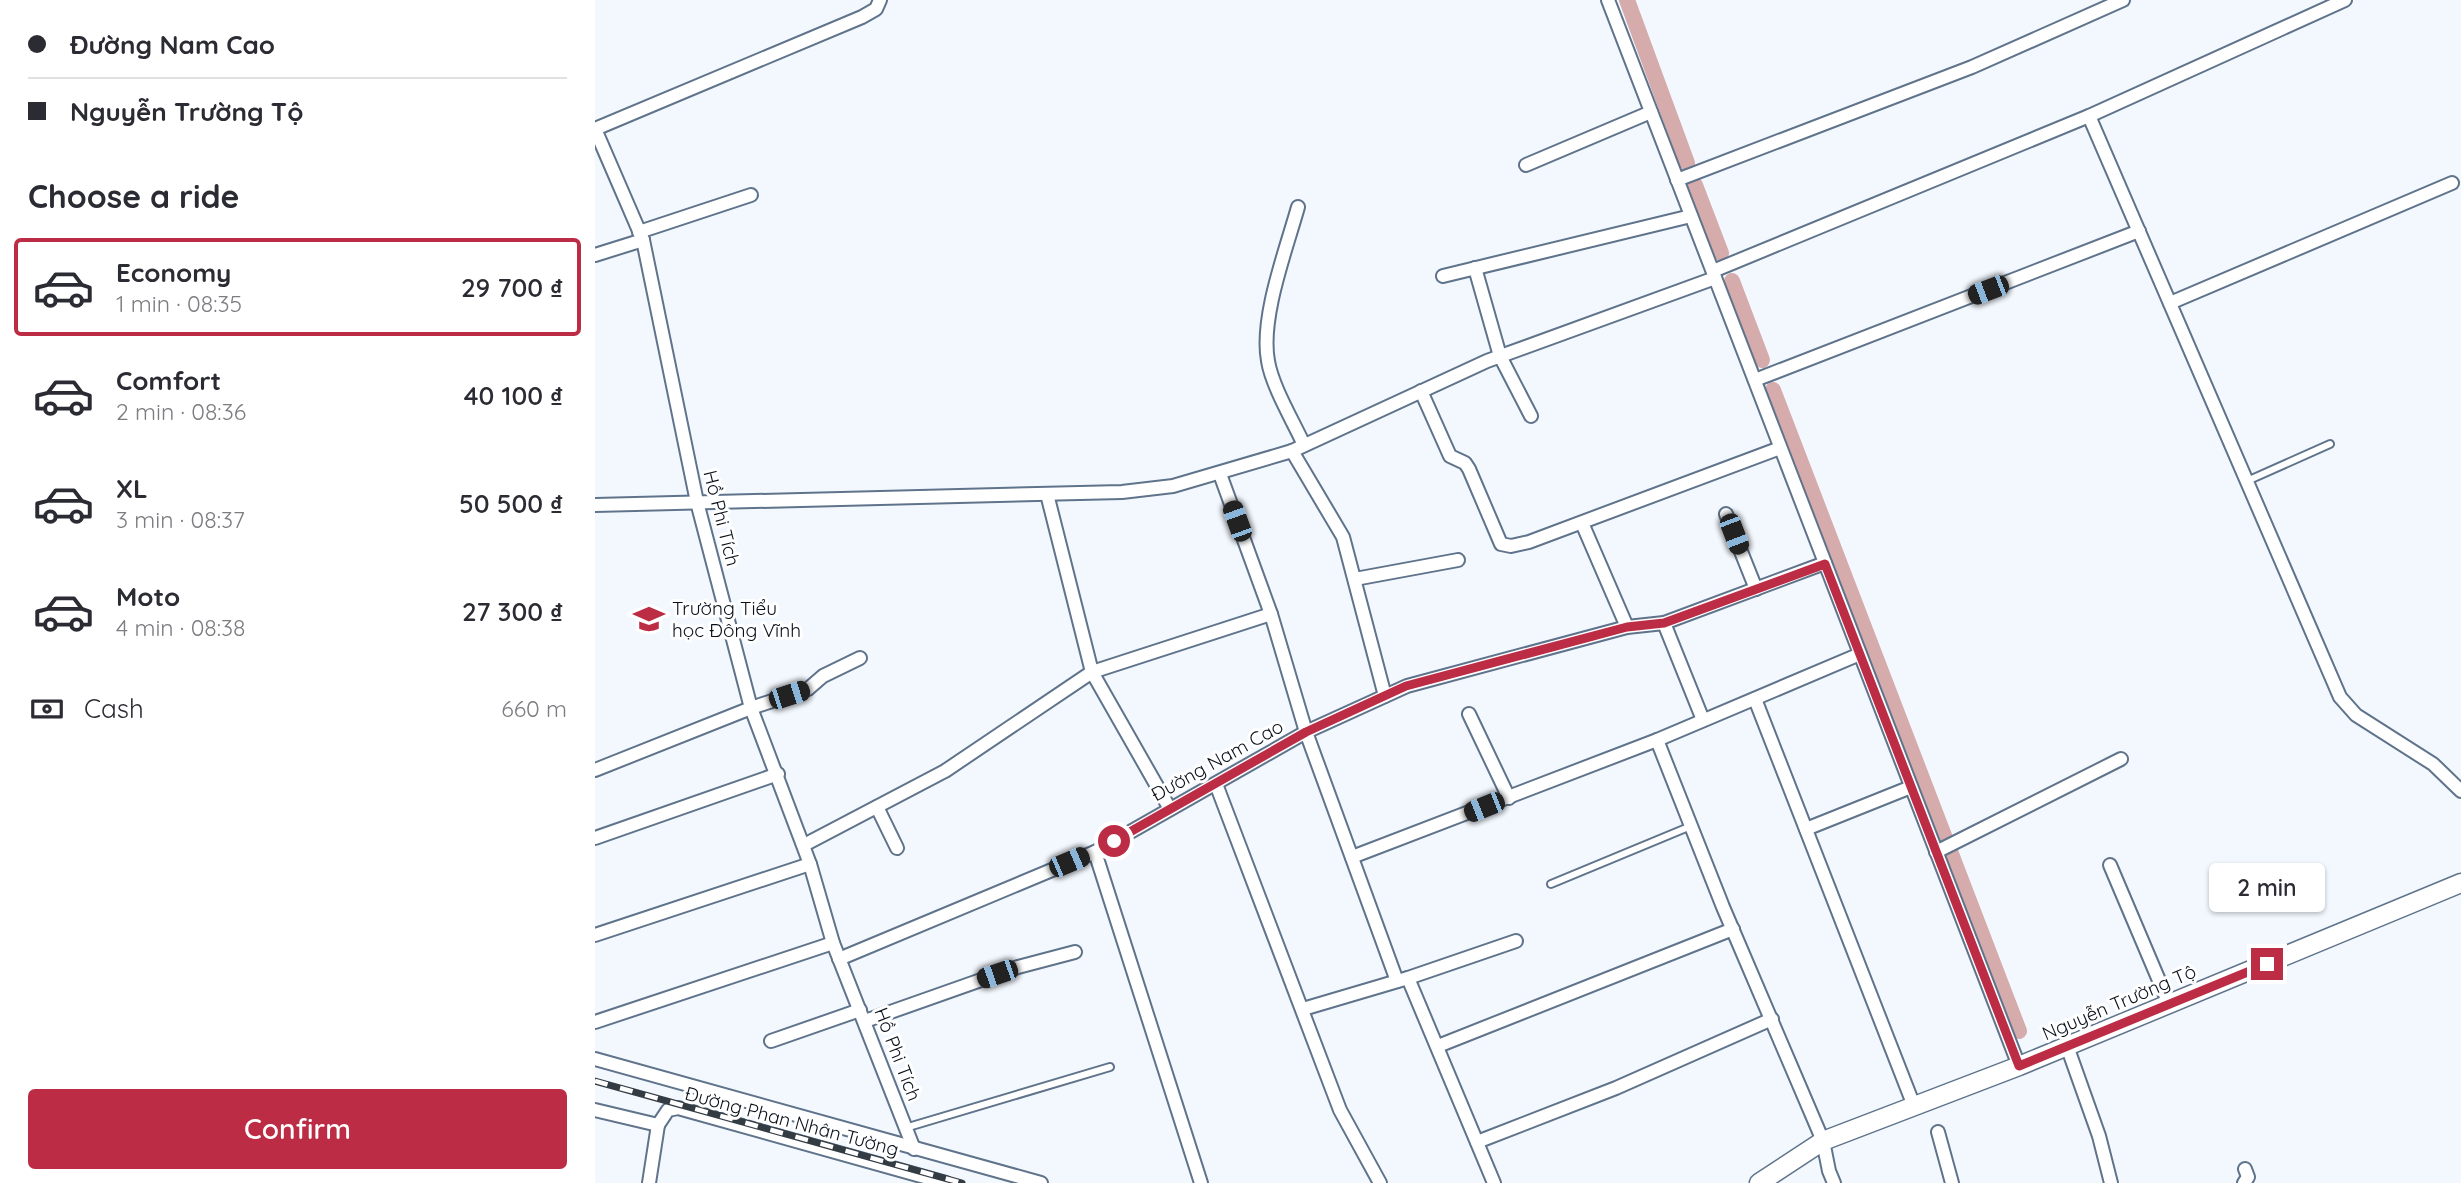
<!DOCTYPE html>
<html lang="en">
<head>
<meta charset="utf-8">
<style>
	:root { --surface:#fff; --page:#f2f2f3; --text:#2b2b33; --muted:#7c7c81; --line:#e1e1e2; --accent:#bd2c45 }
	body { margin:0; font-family:Quicksand,sans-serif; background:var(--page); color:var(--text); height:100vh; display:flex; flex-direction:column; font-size:26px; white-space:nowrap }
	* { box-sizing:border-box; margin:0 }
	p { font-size:23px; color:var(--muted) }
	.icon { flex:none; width:38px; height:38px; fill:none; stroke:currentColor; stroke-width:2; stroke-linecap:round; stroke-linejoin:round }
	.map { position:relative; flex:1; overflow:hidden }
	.drawer { display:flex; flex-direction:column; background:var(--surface); width:595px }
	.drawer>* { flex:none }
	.top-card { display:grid; align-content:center; height:154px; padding:0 28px; background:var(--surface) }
	.end { position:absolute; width:32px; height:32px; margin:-16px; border:9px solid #bd2c45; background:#fff; box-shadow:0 0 0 4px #fff }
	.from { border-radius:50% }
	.bubble { position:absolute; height:49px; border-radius:7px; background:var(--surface); box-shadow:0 2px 5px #0004; font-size:23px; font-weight:600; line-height:49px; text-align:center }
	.car { position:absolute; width:21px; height:42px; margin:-21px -10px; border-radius:9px; box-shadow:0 0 5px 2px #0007; background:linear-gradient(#222 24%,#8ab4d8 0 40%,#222 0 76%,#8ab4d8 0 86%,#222 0) }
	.top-card b { display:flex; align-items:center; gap:24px; height:66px; font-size:26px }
	.top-card b+b { border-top:2px solid var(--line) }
	.top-card i { width:18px; height:18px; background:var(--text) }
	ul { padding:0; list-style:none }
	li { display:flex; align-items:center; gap:21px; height:98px; margin:0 14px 10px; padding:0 14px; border:4px solid transparent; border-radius:7px }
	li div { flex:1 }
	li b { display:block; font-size:26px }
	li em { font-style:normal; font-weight:600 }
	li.current { border-color:var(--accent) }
	li>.icon { width:63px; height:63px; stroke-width:1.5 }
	h2 { padding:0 28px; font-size:32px; line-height:84px }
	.pay { display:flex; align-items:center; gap:18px; height:77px; padding:0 28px; font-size:26px }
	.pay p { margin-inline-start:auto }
	.action { display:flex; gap:14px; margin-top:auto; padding:14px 28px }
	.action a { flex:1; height:80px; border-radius:7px; background:var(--accent); color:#fff; font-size:28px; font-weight:600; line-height:80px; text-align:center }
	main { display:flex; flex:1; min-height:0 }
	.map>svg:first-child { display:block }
</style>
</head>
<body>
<main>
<section class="drawer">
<div class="top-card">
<b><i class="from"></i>Đường Nam Cao</b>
<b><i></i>Nguyễn Trường Tộ</b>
</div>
<h2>Choose a ride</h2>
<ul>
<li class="current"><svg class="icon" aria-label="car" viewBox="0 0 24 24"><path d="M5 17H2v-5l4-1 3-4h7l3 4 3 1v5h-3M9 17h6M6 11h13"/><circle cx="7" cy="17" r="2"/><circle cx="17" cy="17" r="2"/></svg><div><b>Economy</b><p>1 min · 08:35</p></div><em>29 700 ₫</em></li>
<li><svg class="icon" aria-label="car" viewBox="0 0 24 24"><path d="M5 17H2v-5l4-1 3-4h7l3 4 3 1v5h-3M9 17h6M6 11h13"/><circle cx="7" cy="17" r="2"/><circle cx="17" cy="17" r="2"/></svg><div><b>Comfort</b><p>2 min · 08:36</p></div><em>40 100 ₫</em></li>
<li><svg class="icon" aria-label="car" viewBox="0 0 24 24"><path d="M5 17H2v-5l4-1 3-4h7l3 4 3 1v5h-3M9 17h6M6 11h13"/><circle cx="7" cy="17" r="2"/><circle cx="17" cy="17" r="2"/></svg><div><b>XL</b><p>3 min · 08:37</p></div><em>50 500 ₫</em></li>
<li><svg class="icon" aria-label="car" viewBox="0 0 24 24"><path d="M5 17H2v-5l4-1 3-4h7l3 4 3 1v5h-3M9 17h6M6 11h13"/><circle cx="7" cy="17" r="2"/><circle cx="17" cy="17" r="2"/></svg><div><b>Moto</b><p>4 min · 08:38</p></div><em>27 300 ₫</em></li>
</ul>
<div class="pay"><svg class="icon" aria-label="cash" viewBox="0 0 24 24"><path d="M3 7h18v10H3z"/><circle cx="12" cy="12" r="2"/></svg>Cash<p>660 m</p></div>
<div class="action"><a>Confirm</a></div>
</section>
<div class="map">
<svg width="1866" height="1183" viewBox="0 0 1866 1183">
	<rect width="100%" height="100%" fill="#f3f8fe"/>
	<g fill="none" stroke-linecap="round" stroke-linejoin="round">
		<g stroke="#d6abac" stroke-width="16">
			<polyline points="1032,0 1092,163"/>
			<polyline points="1100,185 1126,253"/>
			<polyline points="1137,281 1167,360"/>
			<polyline points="1178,390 1424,1031"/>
		</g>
		<defs>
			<g id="lane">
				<polyline points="1652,481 1735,444"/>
				<polyline points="956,884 1096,826"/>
				<polyline points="310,1128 515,1067"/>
			</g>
			<g id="street">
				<polyline points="1013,0 1424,1066"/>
				<polyline points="1494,116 1745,697 1761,715 1838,764 1866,791"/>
				<polyline points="0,129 48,240 102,502 156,708 215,864 238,943 319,1149"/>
				<polyline points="0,129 267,17 281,9 285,0"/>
				<polyline points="931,165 1056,112"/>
				<polyline points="1082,180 1377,67 1528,0"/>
				<path d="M703,207C691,250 665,318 673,361C677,386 698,421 709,445"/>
				<polyline points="44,232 156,195"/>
				<polyline points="0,255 48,240"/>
				<polyline points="880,268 905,356 936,416"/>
				<polyline points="1118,271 1494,116 1750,0"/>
				<polyline points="848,276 1096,216"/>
				<polyline points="1575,303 1857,183"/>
				<polyline points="1160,380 1544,231"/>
				<polyline points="826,391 855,456 870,463 874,469 906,544 916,546 934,542 1185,448"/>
				<polyline points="697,451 748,537 790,696"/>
				<polyline points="625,474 676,614 711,732 802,981"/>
				<polyline points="452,494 497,672 575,809"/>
				<polyline points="0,505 527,492 578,486 697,451 892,361 1120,278"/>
				<polyline points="1131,514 1161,589"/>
				<polyline points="987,523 1032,627"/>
				<polyline points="760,579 863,560"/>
				<polyline points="1069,623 1108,720"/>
				<polyline points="1160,699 1319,1106"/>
				<polyline points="874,714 914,798"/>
				<polyline points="1062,740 1128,907 1228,1141 1234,1171 1239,1183"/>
				<polyline points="0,770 156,708 213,689 228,676 265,658"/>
				<polyline points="621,784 745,1110 785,1183"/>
				<polyline points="282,807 302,848"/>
				<polyline points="1211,829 1316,787"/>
				<polyline points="0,838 183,774"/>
				<polyline points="209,845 350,771 497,672 676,614"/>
				<polyline points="500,852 606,1183"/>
				<polyline points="1341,852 1526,759"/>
				<polyline points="757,857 1062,740 1265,654"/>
				<polyline points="1515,865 1574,1004"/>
				<polyline points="0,935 215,864"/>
				<polyline points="244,959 500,852 711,732 812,686 1032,627 1069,623 1230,563"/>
				<polyline points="813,978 899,1183"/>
				<polyline points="708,1009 813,978 921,941"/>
				<polyline points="270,1021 423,967 480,952"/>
				<polyline points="0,1022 238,943"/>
				<polyline points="176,1041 265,1010"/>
				<polyline points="843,1046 1138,929"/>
				<polyline points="1472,1046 1504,1136 1516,1183"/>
				<polyline points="0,1059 446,1183"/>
				<polyline points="0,1110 63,1125 73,1110 83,1108 351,1183"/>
				<polyline points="1343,1132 1357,1183"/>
				<polyline points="882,1142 1021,1088 1177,1019"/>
				<polyline points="54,1183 63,1125"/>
				<polyline points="1649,1183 1653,1177 1650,1169"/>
			</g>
			<polyline id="secondary" points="1164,1183 1228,1141 1424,1066 1866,883"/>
		</defs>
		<use href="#lane" stroke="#5f738b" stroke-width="10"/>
		<use href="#street" stroke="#5f738b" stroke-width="16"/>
		<use href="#secondary" stroke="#5f738b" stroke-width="21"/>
		<use href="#lane" stroke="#fff" stroke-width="6"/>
		<use href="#street" stroke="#fff" stroke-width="12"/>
		<use href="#secondary" stroke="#fff" stroke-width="18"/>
		<defs>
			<polyline id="rail" points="0,1081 367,1183"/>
		</defs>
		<use href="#rail" stroke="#343c43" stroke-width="7"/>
		<use href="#rail" stroke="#fff" stroke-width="4.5" stroke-dasharray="13" stroke-linecap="butt"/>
	</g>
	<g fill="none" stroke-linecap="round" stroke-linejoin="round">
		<polyline stroke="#bd2c45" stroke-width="9" points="519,841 711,732 811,686 1032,627 1069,623 1230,564 1424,1066 1672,964"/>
	</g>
	<defs>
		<symbol id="school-bare" viewBox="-9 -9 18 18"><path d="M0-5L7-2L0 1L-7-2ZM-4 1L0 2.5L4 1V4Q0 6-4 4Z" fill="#bd2c45" stroke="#fff" stroke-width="2.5" paint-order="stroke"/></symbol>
	</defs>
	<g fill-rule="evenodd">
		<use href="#school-bare" x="32" y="597" width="44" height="44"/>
	</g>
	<g text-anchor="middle" stroke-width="6" stroke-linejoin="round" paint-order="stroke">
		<g font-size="19" fill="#081018" stroke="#fff">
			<text transform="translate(127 518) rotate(76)" y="7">Hồ Phi Tích</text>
			<text transform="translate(622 760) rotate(-29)" y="7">Đường Nam Cao</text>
			<text transform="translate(1524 1002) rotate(-23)" y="7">Nguyễn Trường Tộ</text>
			<text transform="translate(303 1054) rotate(69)" y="7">Hồ Phi Tích</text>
			<text transform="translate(197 1121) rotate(15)" y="7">Đường Phan Nhân Tường</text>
		</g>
		<g font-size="19" fill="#081018" stroke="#fff" text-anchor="start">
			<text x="77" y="615">Trường Tiểu<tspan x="77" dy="22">học Đông Vĩnh</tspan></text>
		</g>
	</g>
</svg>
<i class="end from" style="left:519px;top:841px"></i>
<i class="end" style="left:1672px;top:964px"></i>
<div class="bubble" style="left:1614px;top:863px;width:116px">2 min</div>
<i class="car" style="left:1393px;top:290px;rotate:249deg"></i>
<i class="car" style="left:642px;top:521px;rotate:340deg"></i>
<i class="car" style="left:1139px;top:534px;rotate:159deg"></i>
<i class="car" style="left:194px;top:695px;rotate:72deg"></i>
<i class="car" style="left:889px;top:807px;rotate:248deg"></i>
<i class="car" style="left:474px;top:862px;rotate:67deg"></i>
<i class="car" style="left:402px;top:974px;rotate:251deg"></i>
</div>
</main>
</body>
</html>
